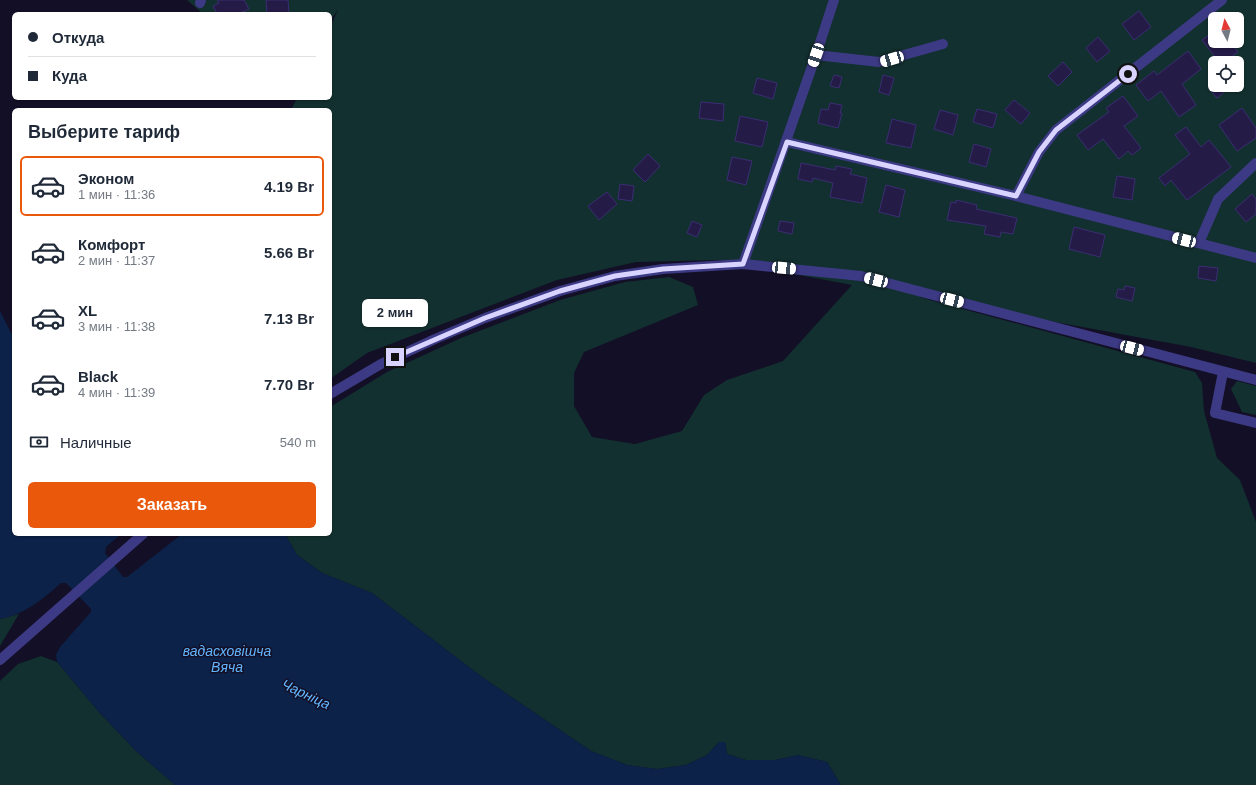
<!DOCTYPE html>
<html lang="ru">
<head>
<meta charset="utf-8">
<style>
	:root { --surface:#fff; --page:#f6f6f7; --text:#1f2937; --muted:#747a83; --line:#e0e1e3; --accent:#ea580c }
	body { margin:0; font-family:Arial,sans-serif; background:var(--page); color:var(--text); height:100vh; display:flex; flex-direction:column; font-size:15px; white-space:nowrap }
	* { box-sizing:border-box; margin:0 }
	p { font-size:13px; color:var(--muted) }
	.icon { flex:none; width:22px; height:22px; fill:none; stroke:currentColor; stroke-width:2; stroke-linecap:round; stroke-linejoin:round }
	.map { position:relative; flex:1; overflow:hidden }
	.side { position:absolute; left:12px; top:108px; width:320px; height:428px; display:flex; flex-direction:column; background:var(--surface); border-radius:6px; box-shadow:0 1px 3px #0004 }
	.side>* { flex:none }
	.guide { position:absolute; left:12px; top:12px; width:320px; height:88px; border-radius:6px; box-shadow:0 1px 3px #0004; display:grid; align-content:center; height:88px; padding:0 16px; background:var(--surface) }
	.needle { width:26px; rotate:353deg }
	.tools { position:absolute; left:1208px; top:12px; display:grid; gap:8px }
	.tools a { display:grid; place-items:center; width:36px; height:36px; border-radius:6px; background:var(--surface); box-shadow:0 1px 3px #0004; font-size:20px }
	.end { position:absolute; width:18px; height:18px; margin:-9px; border:5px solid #d9d4ff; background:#111; box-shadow:0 0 0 2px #111 }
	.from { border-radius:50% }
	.bubble { position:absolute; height:28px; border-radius:6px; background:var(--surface); box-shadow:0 1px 3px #0004; font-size:13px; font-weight:800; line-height:28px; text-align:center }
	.car { position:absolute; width:12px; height:24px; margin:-12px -6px; border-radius:5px; box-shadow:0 0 3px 1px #0007; background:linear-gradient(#fff 24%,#345 0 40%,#fff 0 76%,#345 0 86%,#fff 0) }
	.guide b { display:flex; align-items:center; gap:14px; height:38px; font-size:15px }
	.guide b+b { border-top:1px solid var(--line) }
	.guide i { width:10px; height:10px; background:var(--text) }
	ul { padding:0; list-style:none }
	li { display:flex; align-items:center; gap:12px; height:60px; margin:0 8px 6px; padding:0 8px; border:2px solid transparent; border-radius:6px }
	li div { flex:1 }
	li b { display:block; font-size:15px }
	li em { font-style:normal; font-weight:800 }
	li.selected { border-color:var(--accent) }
	li>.icon { width:36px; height:36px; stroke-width:1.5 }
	h2 { padding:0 16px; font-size:18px; line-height:48px }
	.pay { display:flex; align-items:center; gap:10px; height:44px; padding:0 16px; font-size:15px }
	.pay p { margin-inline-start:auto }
	.cta { display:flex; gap:8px; margin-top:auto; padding:8px 16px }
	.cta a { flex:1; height:46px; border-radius:6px; background:var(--accent); color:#fff; font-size:16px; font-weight:800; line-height:46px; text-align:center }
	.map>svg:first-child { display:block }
</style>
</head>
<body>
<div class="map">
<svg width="1256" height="785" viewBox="0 0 1256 785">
	<rect width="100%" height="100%" fill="#130f26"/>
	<g fill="#12302f" fill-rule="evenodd">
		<path d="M187,0H1256V363L1191,347L919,297L1195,372L1202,383L1204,411L1217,458L1240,480L1256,522V785H841L827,762L798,755L775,760H746L727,754L725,742H719L707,755L686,765L657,769L627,765L591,751L482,677L372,593L322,573L297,555L285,534H330V407L387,372L461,338L560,300L625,282L669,277L693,287L698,305L584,352L574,373V406L592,437L635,444L682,431L704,395L727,380L783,361L852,285L719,260L636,262L557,280L367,353L330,379V110H291L297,98H330V27L338,10L330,21V14H203ZM1215,19H1237V41H1215ZM1215,63H1237V85H1215Z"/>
		<polygon points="1237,381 1256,386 1256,415 1242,412 1231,389"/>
		<polygon points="19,614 0,646 0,647 0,619"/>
		<polygon points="41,656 57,662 99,712 136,751 175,785 0,785 0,681 18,664"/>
	</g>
	<path fill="#0c2248" d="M0,311L14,339V534H121L106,547L105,553L123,577H127L182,534H285L297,555L322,573L372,593L482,677L591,751L627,765L657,769L686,765L707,755L719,742H725L727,754L746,760H775L798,755L827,762L841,785H175L136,751L99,712L57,662L56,655L60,647L91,612V609L66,583H61C43,599 24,615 0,619Z"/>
	<g fill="#241b47" stroke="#3b2d73">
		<polygon points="217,0 244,0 249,9 238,14 217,14 213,6 219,3"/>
		<polygon points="266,0 288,0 289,14 267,14"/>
		<polygon points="1139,11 1151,27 1134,40 1122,24"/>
		<polygon points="1215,31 1215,41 1230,41 1238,52 1223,63 1220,63 1202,40"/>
		<polygon points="1098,37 1110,51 1097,62 1086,48"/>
		<polygon points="1188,51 1201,69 1182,84 1196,105 1179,117 1161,91 1148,101 1136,85 1154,71 1157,75"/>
		<polygon points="1063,62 1072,72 1058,86 1048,76"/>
		<polygon points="834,75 842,77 839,88 830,86"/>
		<polygon points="883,75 894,78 889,95 879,92"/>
		<polygon points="757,78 777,83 773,99 753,93"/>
		<polygon points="1214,85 1233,85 1217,98 1209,89"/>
		<polygon points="1123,96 1138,116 1124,126 1141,148 1132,155 1128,151 1119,159 1103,139 1088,150 1077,135 1109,112 1106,108"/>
		<polygon points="1014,100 1030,113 1021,124 1005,110"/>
		<polygon points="701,102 724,104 723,121 699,118"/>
		<polygon points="830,103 842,105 840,113 842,113 838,128 818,123 821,109 828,110"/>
		<polygon points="1242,108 1256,128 1256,138 1237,151 1219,125"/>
		<polygon points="977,109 997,114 993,128 973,122"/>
		<polygon points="940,110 958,115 953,135 934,129"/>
		<polygon points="740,116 768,122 762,147 735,141"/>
		<polygon points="892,119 916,125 911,148 886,143"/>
		<polygon points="1186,127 1201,147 1209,140 1231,167 1187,200 1171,180 1165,186 1159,178 1190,154 1175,135"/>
		<polygon points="974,144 991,149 986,167 969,162"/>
		<polygon points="648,154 660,166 645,182 633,170"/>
		<polygon points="732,157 752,161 746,185 727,180"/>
		<polygon points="801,163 835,170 836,166 852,169 850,174 867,178 862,203 830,197 833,183 813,178 812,182 798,179"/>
		<polygon points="1117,176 1135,179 1132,200 1113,197"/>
		<polygon points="620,184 634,186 632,201 618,199"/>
		<polygon points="886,185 905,190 899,217 879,212"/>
		<polygon points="607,192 617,204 599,220 588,206"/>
		<polygon points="1252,194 1256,199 1256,214 1246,222 1235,209"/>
		<polygon points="956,200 977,205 976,209 1017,218 1013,234 1001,232 1000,237 984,234 986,226 947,220 951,202 956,203"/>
		<polygon points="692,221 702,225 697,237 687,233"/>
		<polygon points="780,221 794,223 792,234 778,231"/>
		<polygon points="1074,227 1105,235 1100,257 1069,249"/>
		<polygon points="1199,266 1218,268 1216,281 1198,278"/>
		<polygon points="1125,286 1135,288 1132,301 1116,297 1118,289 1124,290"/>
	</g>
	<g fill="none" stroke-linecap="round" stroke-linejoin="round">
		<g stroke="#3d3a85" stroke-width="10">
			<polyline points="200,3 201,0"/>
			<polyline points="816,55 879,62 943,44"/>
			<polyline points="787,142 1016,196 1256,258"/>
			<polyline points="1016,196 1039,152 1056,130 1222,0"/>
			<polyline points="1199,243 1218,199 1256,163"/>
			<polyline points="743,264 816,55 834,0"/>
			<polyline points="1223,372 1215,413 1256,423"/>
			<polyline points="330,394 381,364 435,339 485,318 560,291 615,276 663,269 743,264 861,276 1256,380"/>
			<polyline points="0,660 143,534"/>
		</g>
	</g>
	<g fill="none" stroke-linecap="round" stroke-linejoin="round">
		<polyline stroke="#d9d4ff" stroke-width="5" points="395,357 485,318 560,291 615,276 663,269 743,264 787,142 1016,196 1039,152 1056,130 1128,74"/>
	</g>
	<g text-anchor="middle" stroke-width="3" stroke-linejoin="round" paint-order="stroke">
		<g font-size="14" font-style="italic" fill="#62b6ff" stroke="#130f26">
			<text x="227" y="656">вадасховішча<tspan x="227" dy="16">Вяча</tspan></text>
			<text transform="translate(306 694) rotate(25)" y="5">Чарніца</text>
		</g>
	</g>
</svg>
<div class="tools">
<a><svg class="needle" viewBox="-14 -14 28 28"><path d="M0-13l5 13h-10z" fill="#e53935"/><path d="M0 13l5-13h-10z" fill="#747a83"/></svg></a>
<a><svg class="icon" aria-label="locate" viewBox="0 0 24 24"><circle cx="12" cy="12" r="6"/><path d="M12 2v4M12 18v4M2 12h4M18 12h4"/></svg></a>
</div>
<i class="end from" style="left:1128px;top:74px"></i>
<i class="end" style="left:395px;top:357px"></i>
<div class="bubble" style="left:362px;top:299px;width:66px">2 мин</div>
<i class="car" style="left:816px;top:55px;rotate:199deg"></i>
<i class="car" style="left:892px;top:59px;rotate:254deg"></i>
<i class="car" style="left:1184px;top:240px;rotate:285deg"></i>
<i class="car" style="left:784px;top:268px;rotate:95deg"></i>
<i class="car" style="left:876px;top:280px;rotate:285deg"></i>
<i class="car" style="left:952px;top:300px;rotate:105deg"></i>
<i class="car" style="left:1132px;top:348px;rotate:105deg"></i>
<div class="guide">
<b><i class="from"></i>Откуда</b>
<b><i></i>Куда</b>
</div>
<section class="side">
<h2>Выберите тариф</h2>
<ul>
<li class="selected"><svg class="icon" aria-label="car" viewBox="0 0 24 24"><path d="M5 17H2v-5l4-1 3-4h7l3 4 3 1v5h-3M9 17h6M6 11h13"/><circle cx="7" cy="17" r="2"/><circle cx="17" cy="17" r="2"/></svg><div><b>Эконом</b><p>1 мин · 11:36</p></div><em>4.19 Br</em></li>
<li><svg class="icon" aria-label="car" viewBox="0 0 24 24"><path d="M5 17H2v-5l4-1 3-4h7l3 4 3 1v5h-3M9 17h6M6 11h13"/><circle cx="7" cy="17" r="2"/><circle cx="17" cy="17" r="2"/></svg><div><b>Комфорт</b><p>2 мин · 11:37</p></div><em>5.66 Br</em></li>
<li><svg class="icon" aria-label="car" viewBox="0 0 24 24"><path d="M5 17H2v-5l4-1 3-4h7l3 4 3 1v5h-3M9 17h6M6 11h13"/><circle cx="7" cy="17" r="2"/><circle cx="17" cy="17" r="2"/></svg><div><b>XL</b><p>3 мин · 11:38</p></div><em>7.13 Br</em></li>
<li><svg class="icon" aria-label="car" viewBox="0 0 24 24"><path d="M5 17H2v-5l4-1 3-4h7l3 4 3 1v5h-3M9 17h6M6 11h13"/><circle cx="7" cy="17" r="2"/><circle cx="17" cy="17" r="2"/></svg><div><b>Black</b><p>4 мин · 11:39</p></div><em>7.70 Br</em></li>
</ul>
<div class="pay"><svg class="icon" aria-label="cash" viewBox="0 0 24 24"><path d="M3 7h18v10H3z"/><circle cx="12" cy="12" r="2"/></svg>Наличные<p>540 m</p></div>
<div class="cta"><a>Заказать</a></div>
</section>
</div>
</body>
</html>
